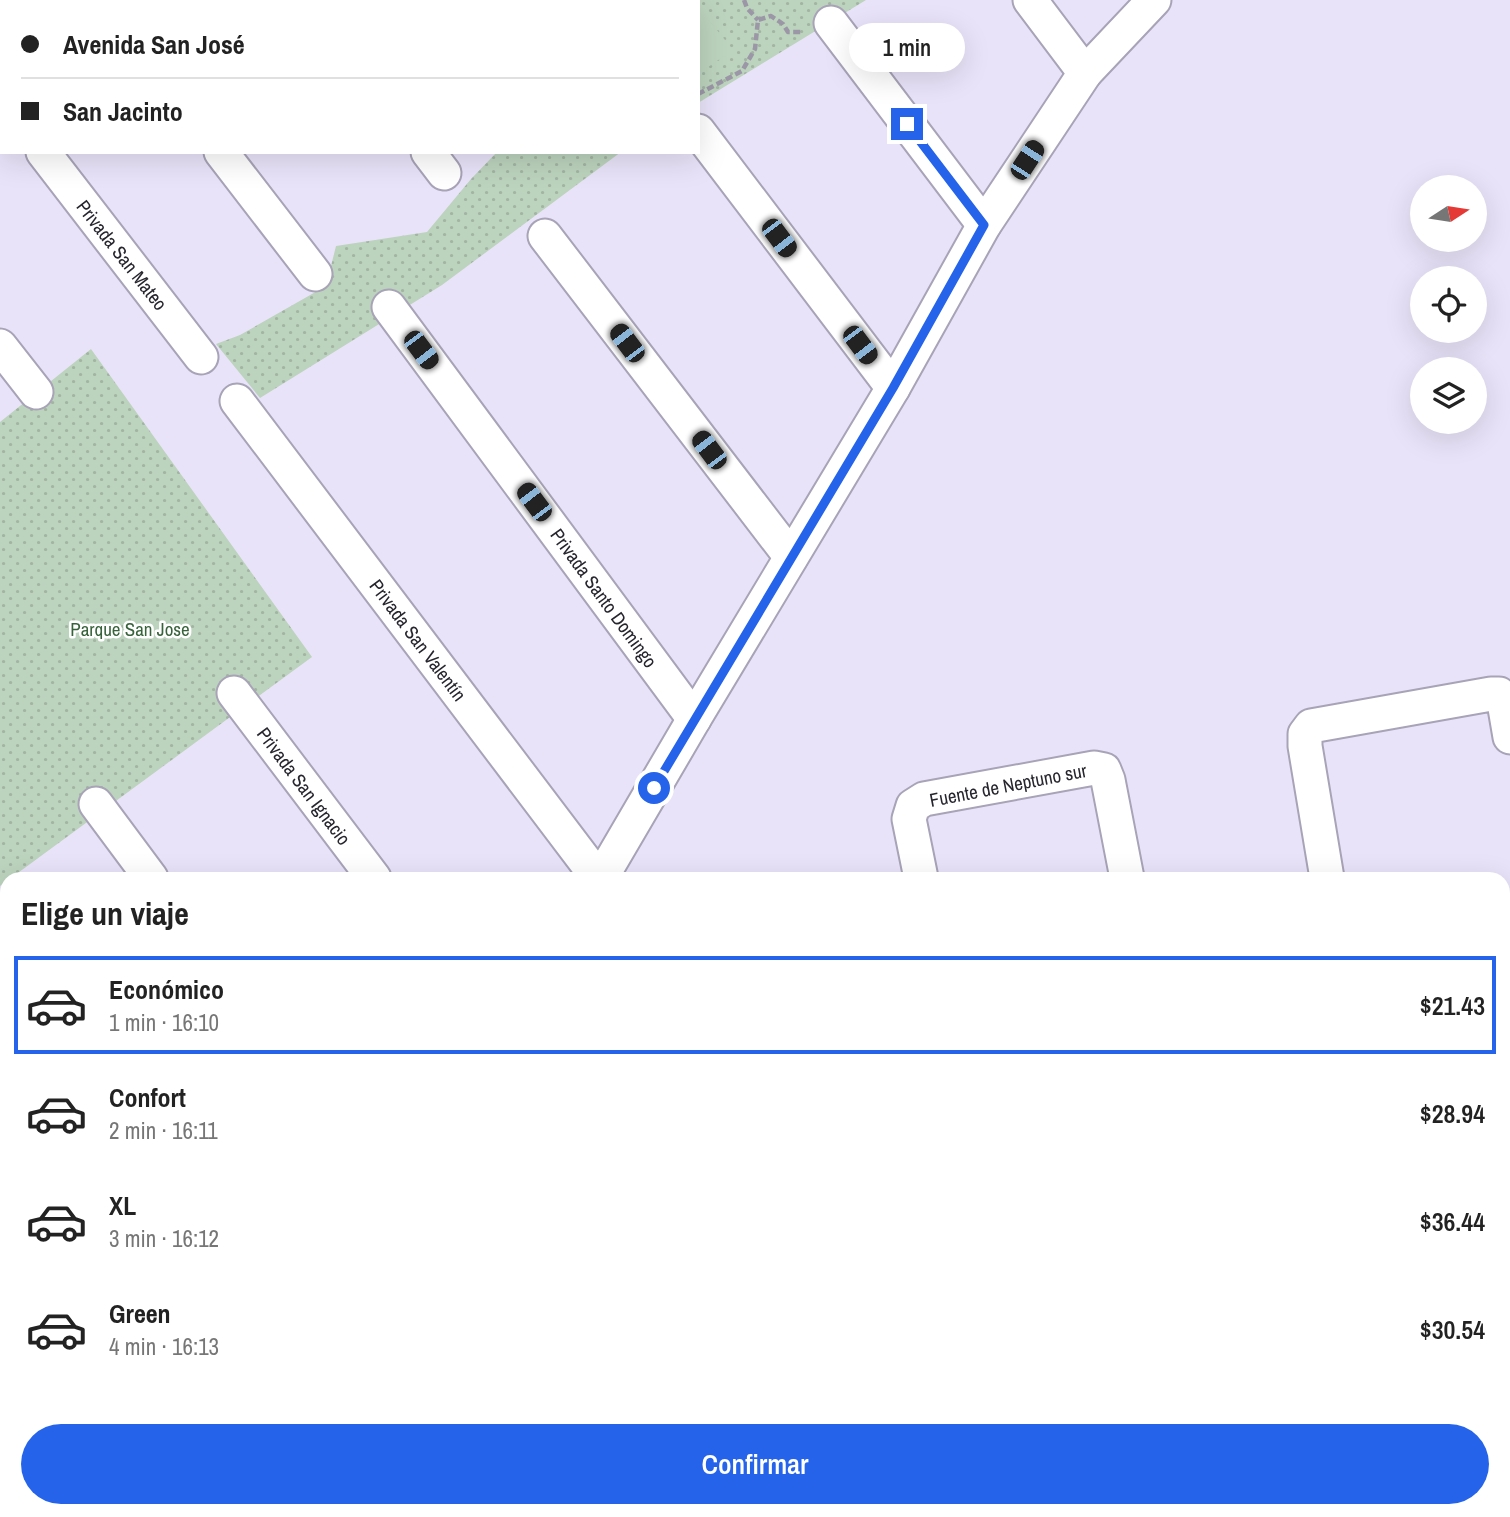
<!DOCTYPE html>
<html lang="es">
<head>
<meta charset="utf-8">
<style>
	:root { --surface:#fff; --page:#f6f6f6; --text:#222; --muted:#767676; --line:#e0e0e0; --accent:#2563eb }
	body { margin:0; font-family:"Archivo Narrow",sans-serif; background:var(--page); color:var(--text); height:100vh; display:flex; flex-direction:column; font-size:26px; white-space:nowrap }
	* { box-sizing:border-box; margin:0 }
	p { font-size:23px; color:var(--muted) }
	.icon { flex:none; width:38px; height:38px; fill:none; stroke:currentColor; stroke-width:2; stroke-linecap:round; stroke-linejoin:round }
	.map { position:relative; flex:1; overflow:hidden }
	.details { position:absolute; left:0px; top:872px; width:1510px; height:646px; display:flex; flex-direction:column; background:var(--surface); border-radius:21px 21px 0 0; box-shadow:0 7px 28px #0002 }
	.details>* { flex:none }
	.guide { position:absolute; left:0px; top:0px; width:700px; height:154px; box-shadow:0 7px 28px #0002; display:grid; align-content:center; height:154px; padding:0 21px; background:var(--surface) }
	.needle { width:46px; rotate:78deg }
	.buttons { position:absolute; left:1410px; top:175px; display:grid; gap:14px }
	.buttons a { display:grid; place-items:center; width:77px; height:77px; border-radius:50%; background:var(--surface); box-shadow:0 7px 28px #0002; font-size:35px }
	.end { position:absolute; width:32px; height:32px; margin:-16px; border:9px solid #2563eb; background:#fff; box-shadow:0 0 0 4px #fff }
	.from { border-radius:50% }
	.bubble { position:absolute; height:49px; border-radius:24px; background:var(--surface); box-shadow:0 7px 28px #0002; font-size:23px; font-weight:600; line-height:49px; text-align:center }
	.car { position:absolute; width:21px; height:42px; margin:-21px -10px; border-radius:9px; box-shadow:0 0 5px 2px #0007; background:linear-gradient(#222 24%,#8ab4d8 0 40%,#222 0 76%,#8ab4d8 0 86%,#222 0) }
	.guide b { display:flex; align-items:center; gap:24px; height:66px; font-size:26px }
	.guide b+b { border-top:2px solid var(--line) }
	.guide i { width:18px; height:18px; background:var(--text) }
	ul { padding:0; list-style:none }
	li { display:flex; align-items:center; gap:21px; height:98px; margin:0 14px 10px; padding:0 7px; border:4px solid transparent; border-radius:0px }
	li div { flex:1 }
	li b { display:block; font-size:26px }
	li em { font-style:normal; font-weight:600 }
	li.on { border-color:var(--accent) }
	li>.icon { width:63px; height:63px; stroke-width:1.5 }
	h2 { padding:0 21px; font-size:32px; line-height:84px }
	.button { display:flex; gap:14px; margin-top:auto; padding:14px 21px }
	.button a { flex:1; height:80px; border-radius:42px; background:var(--accent); color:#fff; font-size:28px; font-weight:600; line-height:80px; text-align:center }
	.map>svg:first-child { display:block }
</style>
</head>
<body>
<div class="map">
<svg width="1510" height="1517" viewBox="0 0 1510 1517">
	<defs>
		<pattern id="park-dots" width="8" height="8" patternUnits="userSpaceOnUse" patternTransform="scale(1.75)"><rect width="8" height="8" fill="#bcd3bd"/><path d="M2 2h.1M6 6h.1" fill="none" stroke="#a2b5a3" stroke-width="1.8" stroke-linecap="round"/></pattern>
	</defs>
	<rect width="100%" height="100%" fill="#e9e3f9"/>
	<polygon fill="#e0d8f5" points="1510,1070 1510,1517 1377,1517 1376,1510 1503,1510 1503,1071"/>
	<g fill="url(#park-dots)">
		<polygon points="472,0 866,0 698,103 698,2 469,2"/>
		<polygon points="497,152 621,152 442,285 260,398 216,344 240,335 326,286 336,246 427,232 471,179"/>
		<polygon points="91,349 312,657 11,878 7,878 7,881 0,886 0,422"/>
	</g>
	<g fill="#bcd3bd">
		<polygon points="698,6 733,50 698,74"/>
		<polygon points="1510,1108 1510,1183 1503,1184 1503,1109"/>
	</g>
	<g fill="#e1baa9">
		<polygon points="1510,1451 1510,1517 1485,1517 1484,1510 1503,1510 1503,1452"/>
		<polygon points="1408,1510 1472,1510 1473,1517 1409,1517"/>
	</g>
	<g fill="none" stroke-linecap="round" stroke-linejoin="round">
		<defs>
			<g id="minor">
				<polyline points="105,0 106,2"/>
				<polyline points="310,0 312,2"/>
				<polyline points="1030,0 1085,73"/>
				<polyline points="831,23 984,225"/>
				<polyline points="0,96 2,98"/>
				<polyline points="698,131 893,388"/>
				<polyline points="43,152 201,357"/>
				<polyline points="221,152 315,274"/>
				<polyline points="428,152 444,173"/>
				<polyline points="545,236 791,557"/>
				<polyline points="389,307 694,719"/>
				<polyline points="0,346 36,392"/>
				<polyline points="237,401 598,878"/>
				<polyline points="234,693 374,878"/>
				<polyline points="96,804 151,878"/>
				<polyline points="601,878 694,719 893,388 984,225 1085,73 1154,0"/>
				<polyline points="921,878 909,819 913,806 924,799 1094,768 1104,770 1108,780 1127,878"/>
				<polyline points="1327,878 1305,746 1305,734 1311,726 1491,694 1499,694 1504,702 1510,737"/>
				<polyline points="0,983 7,993"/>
				<polyline points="1503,1033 1510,1031"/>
				<polyline points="0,1250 7,1260"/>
				<polyline points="0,1472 7,1471"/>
				<polyline points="172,1510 173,1517"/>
				<polyline points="751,1510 752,1517"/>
				<polyline points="1039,1510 1041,1517"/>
				<polyline points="1342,1510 1343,1517"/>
				<polyline points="346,1517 348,1510"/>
				<polyline points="581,1517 583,1510"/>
			</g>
		</defs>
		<use href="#minor" stroke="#a8a3b7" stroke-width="37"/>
		<g stroke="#9b97a7" stroke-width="4.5" stroke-dasharray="7 3.5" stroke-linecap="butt">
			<polyline points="609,0 610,2"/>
			<polyline points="693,0 693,2"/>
			<polyline points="744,0 747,8 758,20"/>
			<polyline points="698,94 742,71 755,49 758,20 771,16 783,24 788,32 803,32"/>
			<polyline points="1510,1240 1504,1241 1510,1272"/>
			<polyline points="1503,1425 1510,1424"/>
			<polyline points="1476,1510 1477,1517"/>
		</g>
		<use href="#minor" stroke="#fff" stroke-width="33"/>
	</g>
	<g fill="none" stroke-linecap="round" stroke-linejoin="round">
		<polyline stroke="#2563eb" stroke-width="9" points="654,788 893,388 984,225 907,124"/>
	</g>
	<g text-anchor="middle" stroke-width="5" stroke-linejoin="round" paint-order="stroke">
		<g font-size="19" fill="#27252d" stroke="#fff">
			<text transform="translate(122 255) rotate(52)" y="7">Privada San Mateo</text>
			<text transform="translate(604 598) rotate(54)" y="7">Privada Santo Domingo</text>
			<text transform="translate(418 640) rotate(53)" y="7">Privada San Valentín</text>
			<text transform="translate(1008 785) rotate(-11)" y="7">Fuente de Neptuno sur</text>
			<text transform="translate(304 786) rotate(53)" y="7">Privada San Ignacio</text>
		</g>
		<g font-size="19" fill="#37633b" stroke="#fff">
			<text x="130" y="636">Parque San Jose</text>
		</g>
	</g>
</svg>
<div class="buttons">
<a><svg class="needle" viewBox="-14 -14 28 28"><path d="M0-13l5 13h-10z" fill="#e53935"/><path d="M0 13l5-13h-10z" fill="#767676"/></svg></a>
<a><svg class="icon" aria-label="locate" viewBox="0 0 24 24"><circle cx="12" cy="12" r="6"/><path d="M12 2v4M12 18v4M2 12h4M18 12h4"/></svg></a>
<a><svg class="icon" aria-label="layers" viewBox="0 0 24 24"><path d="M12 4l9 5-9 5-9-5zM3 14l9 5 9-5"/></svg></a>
</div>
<i class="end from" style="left:654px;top:788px"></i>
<i class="end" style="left:907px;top:124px"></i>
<div class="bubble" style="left:849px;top:23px;width:116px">1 min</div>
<i class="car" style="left:1027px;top:160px;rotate:33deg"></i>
<i class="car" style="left:779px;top:238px;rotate:143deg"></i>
<i class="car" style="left:627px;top:343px;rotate:323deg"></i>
<i class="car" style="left:860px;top:345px;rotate:143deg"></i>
<i class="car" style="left:421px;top:350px;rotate:143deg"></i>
<i class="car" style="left:709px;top:450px;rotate:323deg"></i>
<i class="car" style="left:534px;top:502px;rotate:323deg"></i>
<div class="guide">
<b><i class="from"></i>Avenida San José</b>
<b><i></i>San Jacinto</b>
</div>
<section class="details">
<h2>Elige un viaje</h2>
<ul>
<li class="on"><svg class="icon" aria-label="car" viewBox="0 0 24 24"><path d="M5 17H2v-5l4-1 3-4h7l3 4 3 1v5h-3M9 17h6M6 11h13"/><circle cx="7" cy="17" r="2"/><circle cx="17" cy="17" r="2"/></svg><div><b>Económico</b><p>1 min · 16:10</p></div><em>$21.43</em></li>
<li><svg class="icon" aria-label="car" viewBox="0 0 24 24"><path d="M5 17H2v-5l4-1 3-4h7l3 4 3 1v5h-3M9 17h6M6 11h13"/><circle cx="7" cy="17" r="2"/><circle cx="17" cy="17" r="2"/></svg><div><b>Confort</b><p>2 min · 16:11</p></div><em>$28.94</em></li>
<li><svg class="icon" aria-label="car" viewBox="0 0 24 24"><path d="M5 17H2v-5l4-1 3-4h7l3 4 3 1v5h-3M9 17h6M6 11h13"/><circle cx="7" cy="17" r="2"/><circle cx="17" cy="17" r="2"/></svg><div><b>XL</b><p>3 min · 16:12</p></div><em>$36.44</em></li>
<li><svg class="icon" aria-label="car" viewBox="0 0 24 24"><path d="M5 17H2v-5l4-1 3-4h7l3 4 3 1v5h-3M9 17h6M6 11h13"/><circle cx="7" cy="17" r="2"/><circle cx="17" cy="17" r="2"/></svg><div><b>Green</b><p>4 min · 16:13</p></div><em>$30.54</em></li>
</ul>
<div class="button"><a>Confirmar</a></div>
</section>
</div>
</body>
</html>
